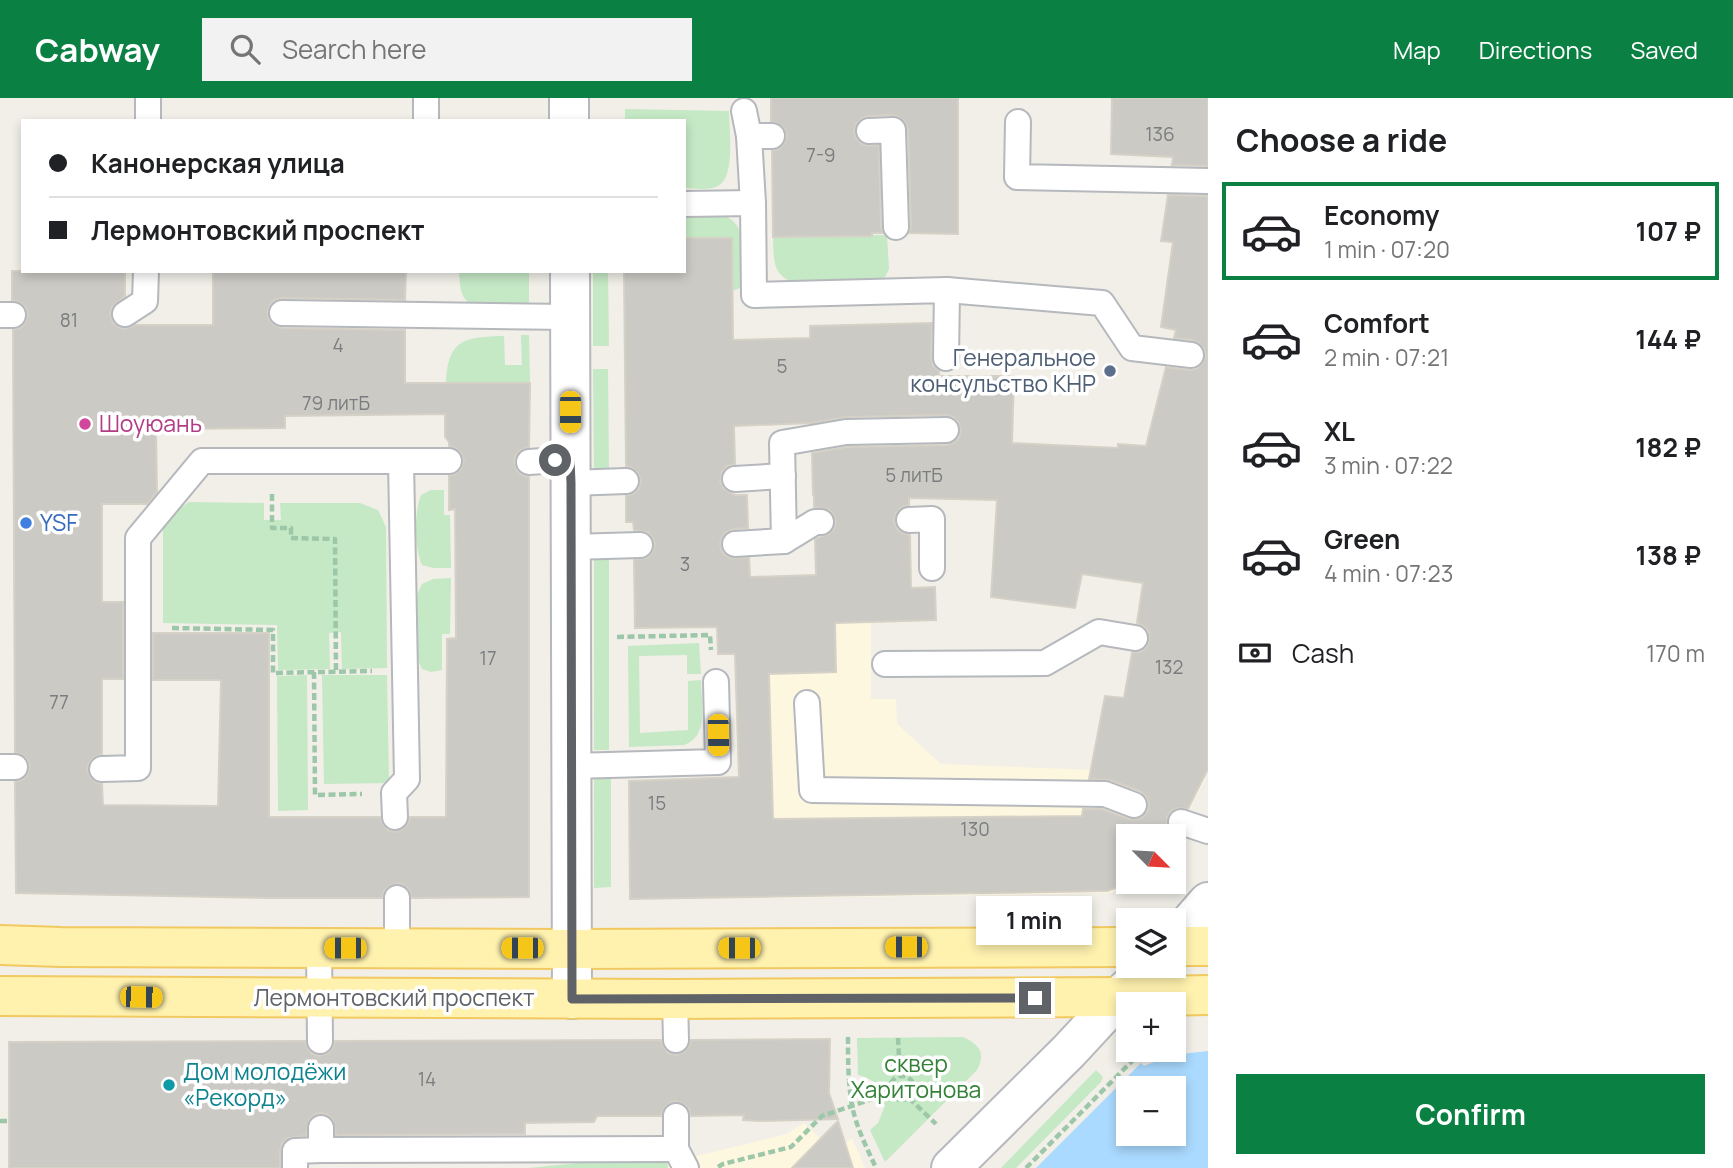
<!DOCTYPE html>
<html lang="en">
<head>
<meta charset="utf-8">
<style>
	:root { --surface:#fff; --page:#f2f2f2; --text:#202124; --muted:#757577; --line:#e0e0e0; --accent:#0b8043 }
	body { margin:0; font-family:Manrope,sans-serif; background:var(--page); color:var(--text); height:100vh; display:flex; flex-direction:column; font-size:26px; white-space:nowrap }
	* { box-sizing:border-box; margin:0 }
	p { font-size:23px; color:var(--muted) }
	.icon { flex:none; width:38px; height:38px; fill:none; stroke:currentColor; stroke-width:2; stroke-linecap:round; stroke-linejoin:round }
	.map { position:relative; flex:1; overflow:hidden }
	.sheet { display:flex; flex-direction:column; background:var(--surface); width:525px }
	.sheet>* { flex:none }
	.top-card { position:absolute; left:21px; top:21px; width:665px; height:154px; border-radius:0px; box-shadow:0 4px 10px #0003; display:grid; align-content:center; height:154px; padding:0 28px; background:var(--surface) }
	.needle { width:46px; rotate:114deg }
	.buttons { position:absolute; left:1116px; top:726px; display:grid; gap:14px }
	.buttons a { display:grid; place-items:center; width:70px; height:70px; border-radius:0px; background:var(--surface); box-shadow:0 4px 10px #0003; font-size:35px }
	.end { position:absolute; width:32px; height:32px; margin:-16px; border:9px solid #5f6368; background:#fff; box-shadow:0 0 0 4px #fff }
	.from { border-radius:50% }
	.bubble { position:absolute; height:49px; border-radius:0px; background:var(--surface); box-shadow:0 4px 10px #0003; font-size:23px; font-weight:700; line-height:49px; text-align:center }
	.car { position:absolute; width:21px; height:42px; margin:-21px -10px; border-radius:9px; box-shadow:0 0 5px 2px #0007; background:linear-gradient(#f5c518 24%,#345 0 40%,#f5c518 0 76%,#345 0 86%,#f5c518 0) }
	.top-card b { display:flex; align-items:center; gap:24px; height:66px; font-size:26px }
	.top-card b+b { border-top:2px solid var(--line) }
	.top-card i { width:18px; height:18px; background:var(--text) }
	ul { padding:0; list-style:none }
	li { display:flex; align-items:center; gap:21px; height:98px; margin:0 14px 10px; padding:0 14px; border:4px solid transparent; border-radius:0px }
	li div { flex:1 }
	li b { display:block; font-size:26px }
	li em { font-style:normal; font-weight:700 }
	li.selected { border-color:var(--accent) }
	li>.icon { width:63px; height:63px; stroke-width:1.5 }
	h2 { padding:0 28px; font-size:32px; line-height:84px }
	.pay { display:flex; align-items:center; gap:18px; height:77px; padding:0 28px; font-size:26px }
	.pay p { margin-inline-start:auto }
	.primary-button { display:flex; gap:14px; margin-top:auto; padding:14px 28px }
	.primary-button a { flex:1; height:80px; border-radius:0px; background:var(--accent); color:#fff; font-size:28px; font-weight:700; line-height:80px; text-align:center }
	header { display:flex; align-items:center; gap:42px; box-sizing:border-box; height:98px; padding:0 35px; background:var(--accent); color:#fff }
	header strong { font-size:33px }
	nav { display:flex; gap:38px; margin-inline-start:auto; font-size:24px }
	.search { width:490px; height:63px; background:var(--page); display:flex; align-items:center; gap:18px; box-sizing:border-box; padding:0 24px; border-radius:0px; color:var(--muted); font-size:26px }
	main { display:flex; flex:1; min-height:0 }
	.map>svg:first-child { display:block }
</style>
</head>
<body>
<header>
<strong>Cabway</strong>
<div class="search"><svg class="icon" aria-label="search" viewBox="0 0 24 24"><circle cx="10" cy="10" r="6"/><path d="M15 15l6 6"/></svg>Search here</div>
<nav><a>Map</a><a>Directions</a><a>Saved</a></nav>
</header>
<main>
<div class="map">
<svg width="1208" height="1070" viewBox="0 0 1208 1070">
	<rect width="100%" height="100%" fill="#f1efe8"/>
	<g fill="#fef7e0">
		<polygon points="871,524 871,601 896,601 897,626 941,666 1091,672 1206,680 1174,740 1129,738 1129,784 1135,784 1111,795 774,800 773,721 769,600 761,600 774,527 775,576 835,574 835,525"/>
		<polygon points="804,1025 834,1054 852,1040 865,1070 633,1070 705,1056 786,1036"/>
	</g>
	<g fill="#c5e8c5">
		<path d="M625,11L729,13C729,30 736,79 718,88C708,93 695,90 684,90V23H625Z"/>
		<path d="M718,116C743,122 742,139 743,161C743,172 745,181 740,190L732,193L731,140H684V117Z"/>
		<path d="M887,137L889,171L885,179L878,182L790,183C771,175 774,157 773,139Z"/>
		<path d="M459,173H529V204C516,210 510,209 496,209C466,208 460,205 459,173Z"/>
		<polygon points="593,173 608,173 609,248 593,248"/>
		<path d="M521,237H529L530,285H446C448,241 464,239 504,238L505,267H522Z"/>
		<polygon points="593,271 608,271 609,374 594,374"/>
		<path d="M431,392H444V417H450L451,470H433L422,467C414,448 414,416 421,397Z"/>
		<polygon points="189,404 264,405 264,422 281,422 280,405 360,405 378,412 386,429 387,570 342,571 341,534 329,535 330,571 278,572 277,527 163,525 163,421"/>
		<rect x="594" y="459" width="15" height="193"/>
		<polygon points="451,480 450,536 442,536 442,572 431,574 422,571 418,562 417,497 422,486 433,481"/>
		<path d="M699,545L701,576H687V557L639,558L640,635L688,632V583L701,582C701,604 710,638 684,647L629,649L628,548Z"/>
		<polygon points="307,577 308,712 278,713 277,578"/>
		<polygon points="322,577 387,577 389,685 324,686"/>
		<polygon points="611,679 611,789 594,790 594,680"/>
		<path d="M963,939C980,947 986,955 977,972L885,1064L870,1032L878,1025L885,1008C879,990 878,982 858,977L857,940Z"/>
		<polygon points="1096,972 1103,979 1101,984 1016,1070 1001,1070"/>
		<polygon points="660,1057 667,1060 668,1070 528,1070"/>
	</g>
	<path fill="#aadaff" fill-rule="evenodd" d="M1208,953V1070H1036L1141,965L1144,968L1171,957ZM1129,990H1174V1036H1129Z"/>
	<g fill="#cccac5" stroke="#d6d1c6" stroke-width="2" fill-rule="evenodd">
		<polygon points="771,0 958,0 958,136 909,135 911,129 908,32 905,24 899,19 892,17 868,18 862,20 856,26 854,33 856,40 862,46 870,48 879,47 881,129 883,135 872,135 872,138 773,139 772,53 779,51 784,46 787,37 784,30 780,26 771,23"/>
		<polygon points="1112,0 1208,0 1208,68 1172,67 1173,59 1111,56"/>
		<path d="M1168,97L1208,98V671L1188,711L1177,710L1171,713L1167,719V728L1169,733L1174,737L1173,738H1129V784H1132L1107,793L630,801L629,683L739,679L735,556H718L717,529L635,530L634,462L648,459L653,453L655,446L653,440L648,434L634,432L633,424H626V398L634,395L639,391L641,383L638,375L632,370L626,368L624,173H684V140H732L733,242L810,240V228L932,225L931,260L933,268L939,273V278H1014L1012,345L1118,350V346L1146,348L1166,269L1189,272L1196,271L1202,266L1206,258L1204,251L1199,245L1193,242L1174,240L1176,232L1161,229L1173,144L1161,143ZM946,317L954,319L958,324L961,331L959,340L953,345L947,347L847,349L812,355L813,397H814V409L829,412L833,416L836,423L834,431L829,436L815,441L816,477L750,479L749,460H729L722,454L720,446L722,439L726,434L734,431L748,430L747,397H735L728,394L723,390L720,383L722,374L727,368L735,366L734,328L812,325L846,319ZM909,400L997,402L991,499L1075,510L1082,476L1143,485L1137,525L1144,528L1149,534V543L1146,550L1141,554L1132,555L1124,600L1105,598L1089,681L1110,682L1140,693L1146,698L1149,705L1148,713L1143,719L1137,721H1129L1102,711H1083L1082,718L773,721L769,576L836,574L835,525L936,522L935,489L911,490L910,437L902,435L897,431L894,423L896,415L902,409L909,407Z"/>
		<path d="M12,173H125V198L112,209L110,216L113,225L118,229L125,231L135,227H213V173H406L405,202L282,200L274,202L270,207L267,214L269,222L274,227L282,230L405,232V285H530L529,349L520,352L515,358L514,364L517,373L522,377L529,379V799L412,800L409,792L404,787L398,785L389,788L384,793L382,800H269L16,795L15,684L22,682L27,677L30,668L28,662L23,657L15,654L13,232L20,230L25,225L28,216L26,210L21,205L12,202ZM445,316V339L449,344V348L457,351L462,356L464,362L461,371L456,376L449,378V412L455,411L456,540L447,541L446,719H410L408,725L403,731L395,734L388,732L383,727L380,719H269V535H153V582H221L218,708L103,707L102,686L96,684L90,679L87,671L89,665L94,659L102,656V581H123V504H102V406H147L157,394L156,331L285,330V318Z"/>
		<polygon points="830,941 829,995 838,1021 761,1023 743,1022 744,1017 691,1018 689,1011 684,1006 675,1003 669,1005 664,1010 661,1018 597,1018 594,1024 525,1025 525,1036 336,1037 333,1022 328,1017 320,1015 314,1017 309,1022 306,1038 288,1040 282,1045 280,1053 280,1070 9,1070 9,944 305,943 308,951 312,956 319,958 328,955 333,950 335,943 661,942 664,950 668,955 676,957 684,954 689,948 691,942"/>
		<polygon points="838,1023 853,1070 792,1070"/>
	</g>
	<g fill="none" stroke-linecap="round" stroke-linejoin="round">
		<defs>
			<g id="service">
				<polyline points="426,0 426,23"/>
				<polyline points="744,13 749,38 753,105"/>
				<polyline points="148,23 148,0"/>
				<polyline points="1018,24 1017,79 1208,83"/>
				<polyline points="869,33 893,32 896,129"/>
				<polyline points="749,38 772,38"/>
				<polyline points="684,106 753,105 754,197 947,192 946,260"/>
				<polyline points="947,192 1102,205 1132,250 1191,257"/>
				<polyline points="282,215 570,219"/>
				<polyline points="125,216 145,203 146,173"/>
				<polyline points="0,217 13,217"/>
				<polyline points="529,364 570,361"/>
				<polyline points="735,381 783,378"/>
				<polyline points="571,385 626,383"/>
				<polyline points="909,422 932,421 932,470"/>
				<polyline points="784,443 782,345 846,334 946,332"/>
				<polyline points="735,446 784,443 815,424 821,424"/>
				<polyline points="571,449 640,447"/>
				<polyline points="885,566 1045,565 1099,534 1135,540"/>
				<polyline points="807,605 812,692 1105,696 1134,707"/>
				<polyline points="572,668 718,664 716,584"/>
				<polyline points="0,669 15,669"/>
				<polyline points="102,671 138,670 138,440 202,363 449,363"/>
				<polyline points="395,719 394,695 407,681 401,363"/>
				<polyline points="1181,724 1208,733"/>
				<polyline points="319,850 320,943"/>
				<polyline points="397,850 397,800"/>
				<polyline points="675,901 676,942"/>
				<polyline points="676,1018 676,1051 686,1070"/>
				<polyline points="321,1052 676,1051"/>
				<polyline points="295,1070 295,1053 321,1052 321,1030"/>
			</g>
			<g id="minor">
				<polyline points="569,0 569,23"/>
				<polyline points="570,173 572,901"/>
				<polyline points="1174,843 1208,804"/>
				<polyline points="951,1070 1069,953 1119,899 1150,868"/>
			</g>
			<g id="primary">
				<polyline points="0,847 61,849 572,851 1129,849"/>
				<polyline points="1174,848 1208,848"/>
				<polyline points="0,898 675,901 1119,899 1208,897"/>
			</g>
		</defs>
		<use href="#service" stroke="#b5b8bc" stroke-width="28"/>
		<use href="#minor" stroke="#b5b8bc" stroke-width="42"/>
		<use href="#primary" stroke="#f2c960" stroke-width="42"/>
		<g stroke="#9cc7a9" stroke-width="4.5" stroke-dasharray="7 3.5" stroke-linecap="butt">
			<polyline points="272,396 272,430 291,430 291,440 335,441 336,574"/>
			<polyline points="172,530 273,532 273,575 372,573"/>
			<polyline points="617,539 710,537 711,552"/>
			<polyline points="314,574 315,697 362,696"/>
			<path d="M848,939C848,962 848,984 852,1007C856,1029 867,1050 876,1070"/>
			<polyline points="898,940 900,978"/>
			<circle cx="902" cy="990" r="12"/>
			<polyline points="909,1000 936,1026"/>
			<polyline points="0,1023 9,1023"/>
			<polyline points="718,1069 723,1066 791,1049 822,1018 890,995"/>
			<polyline points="1026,1070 1135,960"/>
		</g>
		<use href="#service" stroke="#fff" stroke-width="24"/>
		<use href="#minor" stroke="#fff" stroke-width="38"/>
		<use href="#primary" stroke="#fff2af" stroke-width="38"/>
	</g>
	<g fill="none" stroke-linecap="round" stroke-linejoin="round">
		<polyline stroke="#5f6368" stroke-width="9" points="555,362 570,361 571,385 572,901 1035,900"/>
	</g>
	<circle fill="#5c6f8a" stroke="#fff" stroke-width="2.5" cx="1110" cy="273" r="7"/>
	<circle fill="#d1479c" stroke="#fff" stroke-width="2.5" cx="85" cy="326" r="7"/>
	<circle fill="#3f7fe0" stroke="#fff" stroke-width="2.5" cx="26" cy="425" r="7"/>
	<circle fill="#0f9aa8" stroke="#fff" stroke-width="2.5" cx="169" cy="987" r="7"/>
	<g text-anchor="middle" stroke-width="7" stroke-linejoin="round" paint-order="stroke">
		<g font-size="19" fill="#7a7d7f">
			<text x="1160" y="43">136</text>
			<text x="821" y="64">7-9</text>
			<text x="69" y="229">81</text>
			<text x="338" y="254">4</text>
			<text x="782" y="275">5</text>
			<text x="336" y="312">79 литБ</text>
			<text x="914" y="384">5 литБ</text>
			<text x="685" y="473">3</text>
			<text x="488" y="567">17</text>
			<text x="1169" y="576">132</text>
			<text x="59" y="611">77</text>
			<text x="657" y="712">15</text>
			<text x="975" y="738">130</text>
			<text x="427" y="988">14</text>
		</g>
		<g font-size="23" fill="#4e5e75" stroke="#fff" text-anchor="end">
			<text x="1096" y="268">Генеральное<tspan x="1096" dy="26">консульство КНР</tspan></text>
		</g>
		<g font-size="23" fill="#b23c85" stroke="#fff" text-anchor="start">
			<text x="99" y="334">Шоуюань</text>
		</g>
		<g font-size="23" fill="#366cbe" stroke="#fff" text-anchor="start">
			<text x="40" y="433">YSF</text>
		</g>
		<g font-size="23" fill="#5f6368" stroke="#fff">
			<text x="394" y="908">Лермонтовский проспект</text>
		</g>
		<g font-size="23" fill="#348238" stroke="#fff">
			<text x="916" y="974">сквер<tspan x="916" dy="26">Харитонова</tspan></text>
		</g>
		<g font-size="23" fill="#0d838f" stroke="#fff" text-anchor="start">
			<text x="183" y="982">Дом молодёжи<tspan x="183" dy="26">«Рекорд»</tspan></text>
		</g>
	</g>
</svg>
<div class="buttons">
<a><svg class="needle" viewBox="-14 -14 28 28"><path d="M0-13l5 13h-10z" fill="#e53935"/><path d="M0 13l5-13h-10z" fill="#757577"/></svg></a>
<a><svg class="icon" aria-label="layers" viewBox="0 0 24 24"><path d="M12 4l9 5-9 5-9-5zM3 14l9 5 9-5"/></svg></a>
<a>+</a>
<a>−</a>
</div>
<i class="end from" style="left:555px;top:362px"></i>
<i class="end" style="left:1035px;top:900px"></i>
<div class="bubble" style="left:976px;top:798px;width:116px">1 min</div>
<i class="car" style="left:570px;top:314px;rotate:180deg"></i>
<i class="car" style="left:718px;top:637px;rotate:179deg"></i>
<i class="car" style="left:906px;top:849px;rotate:270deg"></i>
<i class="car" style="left:345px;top:850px;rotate:270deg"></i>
<i class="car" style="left:522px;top:850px;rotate:270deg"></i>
<i class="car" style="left:739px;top:850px;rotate:270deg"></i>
<i class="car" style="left:141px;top:899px;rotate:91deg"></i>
<div class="top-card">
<b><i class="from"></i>Канонерская улица</b>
<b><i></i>Лермонтовский проспект</b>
</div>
</div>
<section class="sheet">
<h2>Choose a ride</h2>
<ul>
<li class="selected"><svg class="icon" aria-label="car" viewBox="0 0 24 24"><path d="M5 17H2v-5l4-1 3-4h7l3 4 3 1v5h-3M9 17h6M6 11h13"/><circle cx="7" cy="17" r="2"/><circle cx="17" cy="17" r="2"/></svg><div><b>Economy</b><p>1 min · 07:20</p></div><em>107 ₽</em></li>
<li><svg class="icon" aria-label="car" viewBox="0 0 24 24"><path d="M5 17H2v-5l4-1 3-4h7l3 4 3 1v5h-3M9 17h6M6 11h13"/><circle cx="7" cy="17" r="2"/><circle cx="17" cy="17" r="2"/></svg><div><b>Comfort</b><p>2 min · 07:21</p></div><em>144 ₽</em></li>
<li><svg class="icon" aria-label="car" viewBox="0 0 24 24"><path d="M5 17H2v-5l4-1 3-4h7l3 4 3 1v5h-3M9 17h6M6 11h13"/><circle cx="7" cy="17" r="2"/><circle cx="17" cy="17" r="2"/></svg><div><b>XL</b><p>3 min · 07:22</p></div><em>182 ₽</em></li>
<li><svg class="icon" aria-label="car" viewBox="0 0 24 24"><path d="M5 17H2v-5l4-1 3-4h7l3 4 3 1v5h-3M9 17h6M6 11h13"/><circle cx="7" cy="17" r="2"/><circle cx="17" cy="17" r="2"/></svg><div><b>Green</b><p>4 min · 07:23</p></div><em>138 ₽</em></li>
</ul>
<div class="pay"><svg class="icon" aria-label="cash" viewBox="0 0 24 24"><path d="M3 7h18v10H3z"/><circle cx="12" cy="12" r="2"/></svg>Cash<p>170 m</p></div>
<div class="primary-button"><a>Confirm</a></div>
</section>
</main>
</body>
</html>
